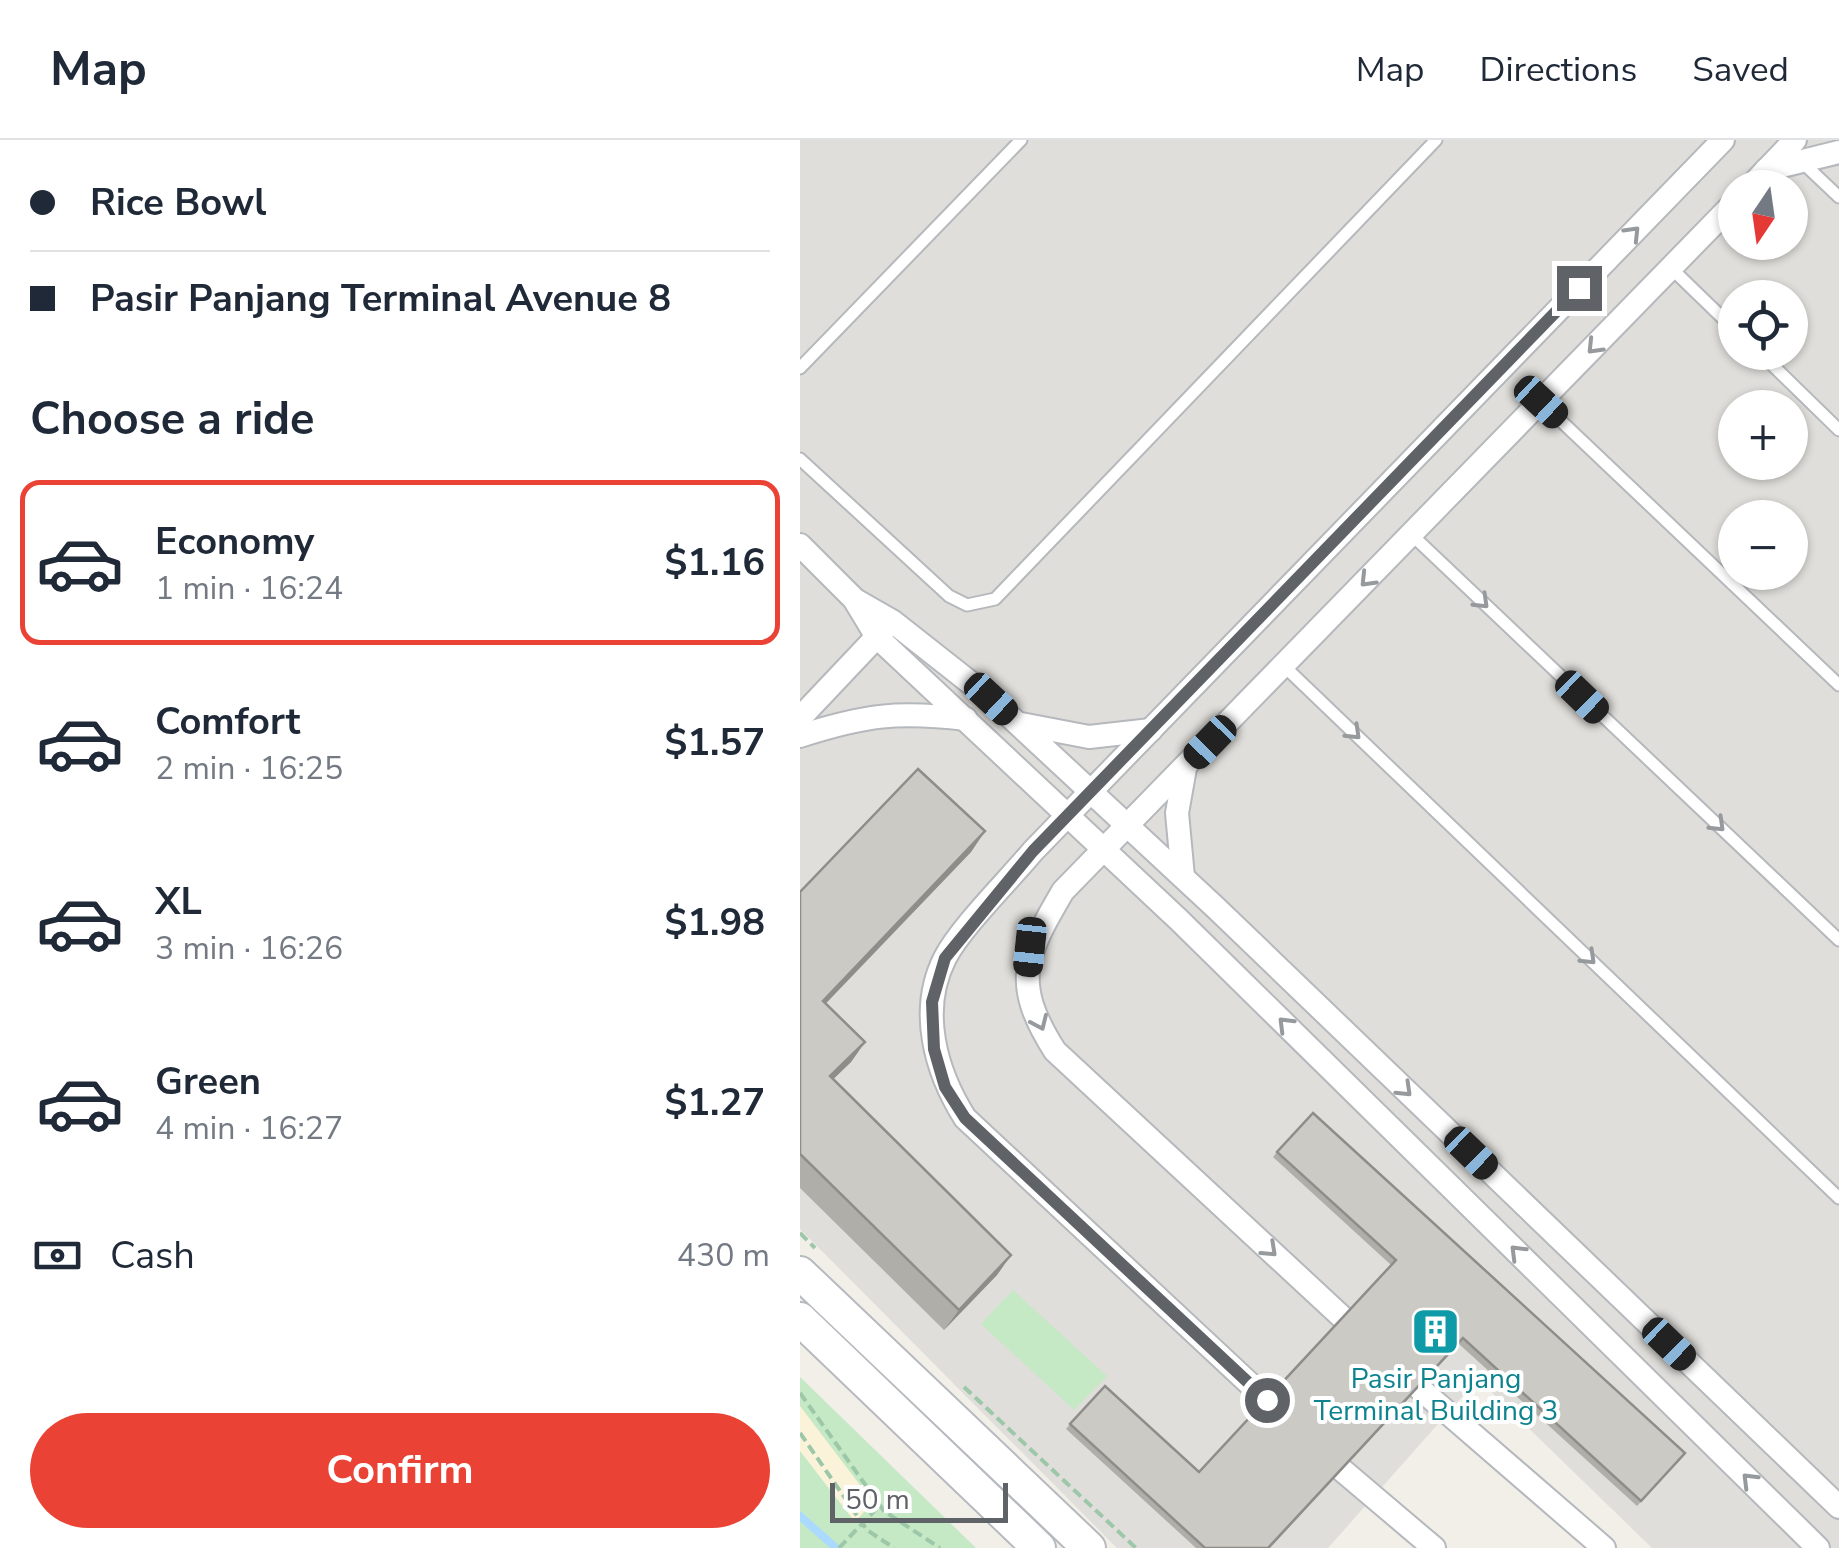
<!DOCTYPE html>
<html lang="en">
<head>
<meta charset="utf-8">
<style>
	:root { --surface:#fff; --page:#f2f2f3; --text:#1f2937; --muted:#747a83; --line:#e0e1e3; --accent:#ea4335 }
	body { margin:0; font-family:"Nunito Sans",sans-serif; background:var(--page); color:var(--text); height:100vh; display:flex; flex-direction:column; font-size:38px; white-space:nowrap }
	* { box-sizing:border-box; margin:0 }
	p { font-size:32px; color:var(--muted) }
	.icon { flex:none; width:55px; height:55px; fill:none; stroke:currentColor; stroke-width:2; stroke-linecap:round; stroke-linejoin:round }
	.map { position:relative; flex:1; overflow:hidden }
	.side { display:flex; flex-direction:column; background:var(--surface); width:800px }
	.side>* { flex:none }
	.top-card { display:grid; align-content:center; height:220px; padding:0 30px; background:var(--surface) }
	.needle { width:65px; rotate:193deg }
	.tools { position:absolute; left:918px; top:30px; display:grid; gap:20px }
	.tools a { display:grid; place-items:center; width:90px; height:90px; border-radius:50%; background:var(--surface); box-shadow:0 2px 8px #0004; font-size:50px }
	.scale { position:absolute; left:30px; bottom:25px; width:178px; box-sizing:border-box; padding-left:10px; border:5px solid #5f6368; border-top:0; font-size:28px; line-height:35px; white-space:nowrap; color:#5f6368; -webkit-text-stroke:8px #fff; paint-order:stroke }
	.end { position:absolute; width:45px; height:45px; margin:-22px; border:12px solid #5f6368; background:#fff; box-shadow:0 0 0 5px #fff }
	.from { border-radius:50% }
	.car { position:absolute; width:30px; height:60px; margin:-30px -15px; border-radius:12px; box-shadow:0 0 8px 2px #0007; background:linear-gradient(#222 24%,#8ab4d8 0 40%,#222 0 76%,#8ab4d8 0 86%,#222 0) }
	.top-card b { display:flex; align-items:center; gap:35px; height:95px; font-size:38px }
	.top-card b+b { border-top:2px solid var(--line) }
	.top-card i { width:25px; height:25px; background:var(--text) }
	ul { padding:0; list-style:none }
	li { display:flex; align-items:center; gap:30px; height:165px; margin:0 20px 15px; padding:0 10px; border:5px solid transparent; border-radius:20px }
	li div { flex:1 }
	li b { display:block; font-size:38px }
	li em { font-style:normal; font-weight:700 }
	li.current { border-color:var(--accent) }
	li>.icon { width:90px; height:90px; stroke-width:1.5 }
	h2 { padding:0 30px; font-size:45px; line-height:120px }
	.pay { display:flex; align-items:center; gap:25px; height:110px; padding:0 30px; font-size:38px }
	.pay p { margin-inline-start:auto }
	.action { display:flex; gap:20px; margin-top:auto; padding:20px 30px }
	.action a { flex:1; height:115px; border-radius:60px; background:var(--accent); color:#fff; font-size:40px; font-weight:700; line-height:115px; text-align:center }
	header { display:flex; align-items:center; gap:60px; box-sizing:border-box; height:140px; padding:0 50px; background:var(--surface); border-bottom:2px solid var(--line) }
	header strong { font-size:48px }
	nav { display:flex; gap:55px; margin-inline-start:auto; font-size:35px }
	main { display:flex; flex:1; min-height:0 }
	.map>svg:first-child { display:block }
</style>
</head>
<body>
<header>
<strong>Map</strong>
<nav><a>Map</a><a>Directions</a><a>Saved</a></nav>
</header>
<main>
<section class="side">
<div class="top-card">
<b><i class="from"></i>Rice Bowl</b>
<b><i></i>Pasir Panjang Terminal Avenue 8</b>
</div>
<h2>Choose a ride</h2>
<ul>
<li class="current"><svg class="icon" aria-label="car" viewBox="0 0 24 24"><path d="M5 17H2v-5l4-1 3-4h7l3 4 3 1v5h-3M9 17h6M6 11h13"/><circle cx="7" cy="17" r="2"/><circle cx="17" cy="17" r="2"/></svg><div><b>Economy</b><p>1 min · 16:24</p></div><em>$1.16</em></li>
<li><svg class="icon" aria-label="car" viewBox="0 0 24 24"><path d="M5 17H2v-5l4-1 3-4h7l3 4 3 1v5h-3M9 17h6M6 11h13"/><circle cx="7" cy="17" r="2"/><circle cx="17" cy="17" r="2"/></svg><div><b>Comfort</b><p>2 min · 16:25</p></div><em>$1.57</em></li>
<li><svg class="icon" aria-label="car" viewBox="0 0 24 24"><path d="M5 17H2v-5l4-1 3-4h7l3 4 3 1v5h-3M9 17h6M6 11h13"/><circle cx="7" cy="17" r="2"/><circle cx="17" cy="17" r="2"/></svg><div><b>XL</b><p>3 min · 16:26</p></div><em>$1.98</em></li>
<li><svg class="icon" aria-label="car" viewBox="0 0 24 24"><path d="M5 17H2v-5l4-1 3-4h7l3 4 3 1v5h-3M9 17h6M6 11h13"/><circle cx="7" cy="17" r="2"/><circle cx="17" cy="17" r="2"/></svg><div><b>Green</b><p>4 min · 16:27</p></div><em>$1.27</em></li>
</ul>
<div class="pay"><svg class="icon" aria-label="cash" viewBox="0 0 24 24"><path d="M3 7h18v10H3z"/><circle cx="12" cy="12" r="2"/></svg>Cash<p>430 m</p></div>
<div class="action"><a>Confirm</a></div>
</section>
<div class="map">
<svg width="1039" height="1408" viewBox="0 0 1039 1408">
	<rect width="100%" height="100%" fill="#f1efe8"/>
	<path fill="#e0deda" fill-rule="evenodd" d="M0,0H1039V1408H852L678,1239L528,1408H317L0,1089ZM935,48H990V102H935ZM935,158H990V212H935ZM935,268H990V322H935ZM935,378H990V432H935Z"/>
	<g fill="#c5e8c5">
		<polygon points="213,1150 307,1236 274,1270 181,1184"/>
		<polygon points="0,1237 176,1408 0,1408"/>
	</g>
	<polygon fill="#fbf3d9" points="0,1266 73,1362 55,1382 0,1311"/>
	<g fill="none" stroke-linecap="round" stroke-linejoin="round">
		<polyline stroke="#aadaff" stroke-width="8" points="0,1376 36,1408"/>
		<defs>
			<g id="lane">
				<polyline points="1001,21 1039,57"/>
				<polyline points="871,128 935,190"/>
				<polyline points="959,212 1039,290"/>
				<polyline points="0,228 221,0"/>
				<polyline points="741,262 1039,545"/>
				<polyline points="0,319 149,456 167,465 195,459 636,0"/>
				<polyline points="612,395 1039,800"/>
				<polyline points="484,526 1039,1058"/>
			</g>
			<g id="street">
				<polyline points="966,30 1039,12"/>
				<polyline points="949,48 995,0"/>
				<polyline points="0,405 54,459 77,497 379,780 1018,1408"/>
				<polyline points="57,461 92,481 191,559 416,768 1039,1367"/>
				<polyline points="0,578 86,487"/>
				<polyline points="221,584 289,597 351,590"/>
				<path d="M0,596C65,575 98,571 166,579"/>
				<polyline points="383,737 377,673 385,628"/>
				<path d="M543,1178L255,911C211,842 225,816 263,751L935,62"/>
				<polyline points="619,1248 804,1408"/>
				<path d="M467,1260L165,978C136,932 118,871 145,818C161,787 209,740 233,711L923,0"/>
				<polyline points="542,1330 634,1408"/>
			</g>
			<g id="secondary">
				<polyline points="0,1133 289,1408"/>
				<polyline points="0,1179 239,1408"/>
			</g>
		</defs>
		<use href="#lane" stroke="#b5b8bc" stroke-width="15"/>
		<use href="#street" stroke="#b5b8bc" stroke-width="26"/>
		<use href="#secondary" stroke="#b6babf" stroke-width="36"/>
		<g stroke="#9cc7a9" stroke-width="4" stroke-dasharray="10 5" stroke-linecap="butt">
			<polyline points="0,1093 15,1108"/>
			<polyline points="164,1247 336,1408"/>
			<polyline points="0,1253 84,1371 140,1408"/>
			<polyline points="0,1293 67,1390 94,1408"/>
			<polyline points="39,1408 80,1365"/>
		</g>
		<use href="#lane" stroke="#fff" stroke-width="11"/>
		<use href="#street" stroke="#fff" stroke-width="22"/>
		<use href="#secondary" stroke="#fff" stroke-width="32"/>
	</g>
	<g fill="#afaea9">
		<polygon points="185,691 171,712 26,863 65,902 51,922 33,939 211,1115 197,1135 144,1190 0,1048 0,752"/>
		<polygon points="477,1012 881,1319 837,1366 659,1204 470,1408 396,1408 266,1289 270,1284 399,1332 591,1125 473,1017"/>
	</g>
	<g fill="#8f8d8a">
		<polygon points="185,691 171,712 9,881 23,861"/>
		<polygon points="65,902 51,922 16,956 30,936"/>
		<polygon points="211,1115 197,1135 144,1190 159,1170"/>
		<polygon points="663,1198 659,1204 468,1408"/>
	</g>
	<g fill="#cccac5" stroke="#8f8d8a" stroke-width="2.5">
		<polygon points="118,629 185,691 23,861 65,902 30,936 211,1115 159,1170 0,1014 0,752"/>
		<polygon points="513,973 885,1313 841,1361 663,1198 468,1408 405,1408 270,1284 305,1246 399,1332 596,1120 477,1012"/>
	</g>
	<defs><path id="oneway-chevron" d="M-2-3.5L2.5 0L-2 3.5" fill="none" stroke-width="1.6" stroke-linecap="round" stroke-linejoin="round" transform="scale(2.5)"/></defs>
	<g stroke="#979a9d">
		<use href="#oneway-chevron" transform="translate(833 93) rotate(-46)"/>
		<use href="#oneway-chevron" transform="translate(794 207) rotate(134)"/>
		<use href="#oneway-chevron" transform="translate(567 440) rotate(134)"/>
		<use href="#oneway-chevron" transform="translate(682 462) rotate(44)"/>
		<use href="#oneway-chevron" transform="translate(554 593) rotate(44)"/>
		<use href="#oneway-chevron" transform="translate(918 685) rotate(44)"/>
		<use href="#oneway-chevron" transform="translate(789 818) rotate(44)"/>
		<use href="#oneway-chevron" transform="translate(240 883) rotate(66)"/>
		<use href="#oneway-chevron" transform="translate(485 884) rotate(-135)"/>
		<use href="#oneway-chevron" transform="translate(605 950) rotate(44)"/>
		<use href="#oneway-chevron" transform="translate(470 1110) rotate(43)"/>
		<use href="#oneway-chevron" transform="translate(717 1112) rotate(-135)"/>
		<use href="#oneway-chevron" transform="translate(949 1340) rotate(-135)"/>
	</g>
	<g fill="none" stroke-linecap="round" stroke-linejoin="round">
		<polyline stroke="#5f6368" stroke-width="12" points="467,1260 165,978 145,947 134,909 132,862 145,818 233,711 779,148"/>
	</g>
	<defs>
		<symbol id="building-square" viewBox="-11 -11 22 22"><rect x="-9" y="-9" width="18" height="18" rx="4" fill="#0f9aa8" stroke="#fff"/><path d="M-4-6H4V6H1V3H-1V6H-4ZM-2.5-4.3h1.7v1.8h-1.7ZM.8-4.3h1.7v1.8H.8ZM-2.5-1h1.7V.8h-1.7ZM.8-1h1.7V.8H.8Z" fill="#fff"/></symbol>
	</defs>
	<g fill-rule="evenodd">
		<use href="#building-square" x="608" y="1164" width="55" height="55"/>
	</g>
	<g text-anchor="middle" stroke-width="8" stroke-linejoin="round" paint-order="stroke">
		<g font-size="28" fill="#0d838f" stroke="#fff">
			<text x="636" y="1248">Pasir Panjang<tspan x="636" dy="32">Terminal Building 3</tspan></text>
		</g>
	</g>
</svg>
<div class="tools">
<a><svg class="needle" viewBox="-14 -14 28 28"><path d="M0-13l5 13h-10z" fill="#e53935"/><path d="M0 13l5-13h-10z" fill="#747a83"/></svg></a>
<a><svg class="icon" aria-label="locate" viewBox="0 0 24 24"><circle cx="12" cy="12" r="6"/><path d="M12 2v4M12 18v4M2 12h4M18 12h4"/></svg></a>
<a>+</a>
<a>−</a>
</div>
<div class="scale">50 m</div>
<i class="end from" style="left:467px;top:1260px"></i>
<i class="end" style="left:779px;top:148px"></i>
<i class="car" style="left:741px;top:262px;rotate:133deg"></i>
<i class="car" style="left:782px;top:557px;rotate:134deg"></i>
<i class="car" style="left:191px;top:559px;rotate:133deg"></i>
<i class="car" style="left:410px;top:602px;rotate:224deg"></i>
<i class="car" style="left:230px;top:807px;rotate:186deg"></i>
<i class="car" style="left:671px;top:1013px;rotate:134deg"></i>
<i class="car" style="left:869px;top:1204px;rotate:134deg"></i>
</div>
</main>
</body>
</html>
